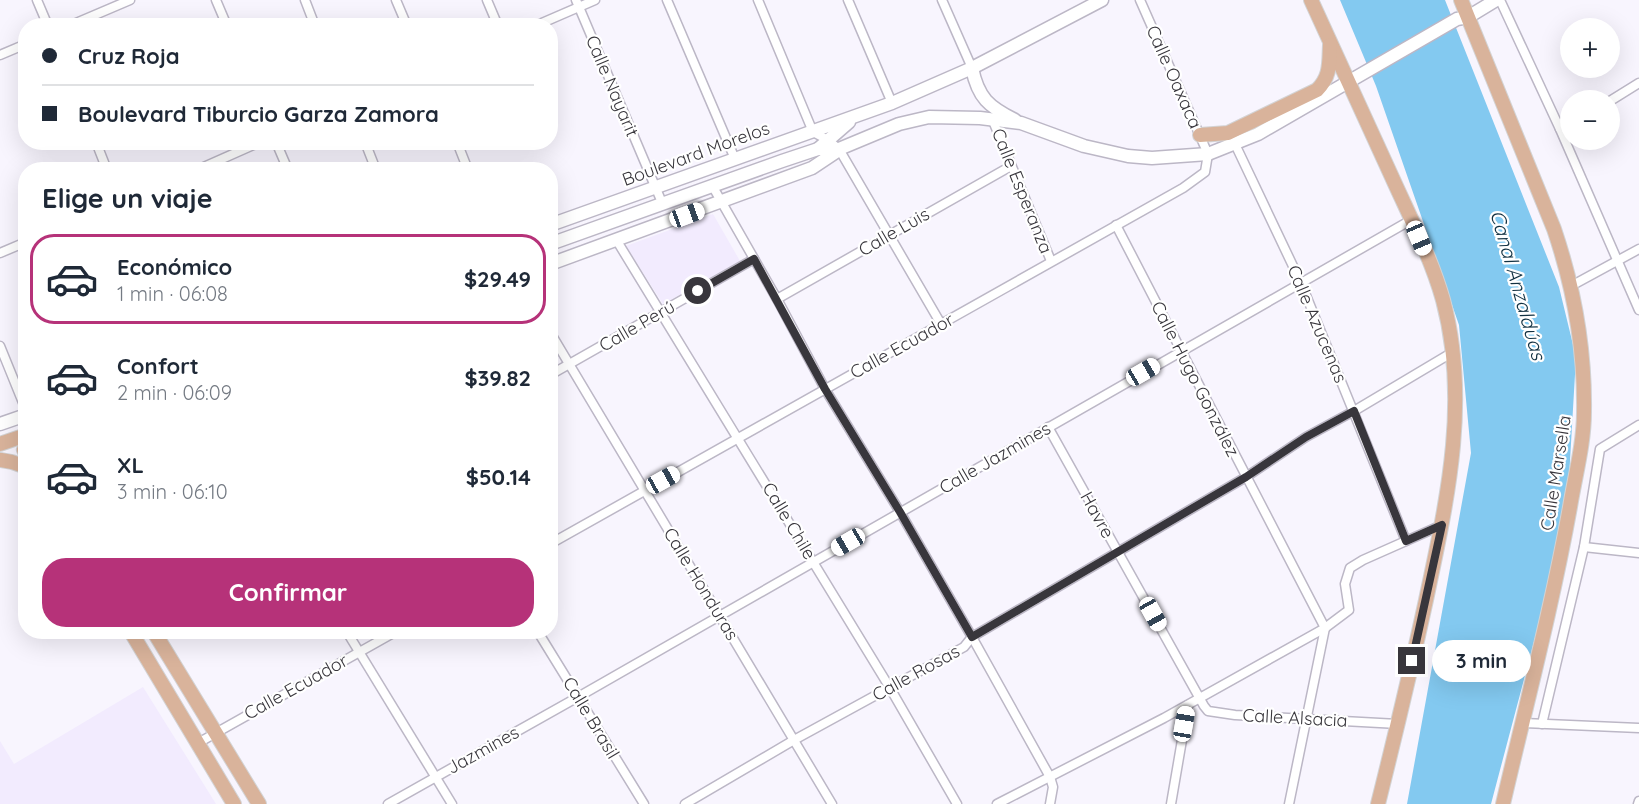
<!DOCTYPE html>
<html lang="es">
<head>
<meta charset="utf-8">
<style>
	:root { --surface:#fff; --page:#f2f2f3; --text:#1f2937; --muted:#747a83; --line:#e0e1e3; --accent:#b63279 }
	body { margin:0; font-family:Quicksand,sans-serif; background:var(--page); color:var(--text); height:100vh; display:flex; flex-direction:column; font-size:22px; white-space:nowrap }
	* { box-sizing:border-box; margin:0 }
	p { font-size:20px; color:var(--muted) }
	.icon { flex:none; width:33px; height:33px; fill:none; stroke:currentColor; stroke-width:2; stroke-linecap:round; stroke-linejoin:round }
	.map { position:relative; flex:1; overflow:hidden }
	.panel { position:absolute; left:18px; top:162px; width:540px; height:477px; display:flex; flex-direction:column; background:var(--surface); border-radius:24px; box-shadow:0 6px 24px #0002 }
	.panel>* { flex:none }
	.banner { position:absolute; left:18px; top:18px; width:540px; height:132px; border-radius:24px; box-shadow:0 6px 24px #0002; display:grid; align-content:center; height:132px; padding:0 24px; background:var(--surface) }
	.buttons { position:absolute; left:1560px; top:18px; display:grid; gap:12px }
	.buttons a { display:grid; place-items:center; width:60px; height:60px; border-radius:50%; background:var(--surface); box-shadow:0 6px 24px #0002; font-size:30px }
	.end { position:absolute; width:27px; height:27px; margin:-14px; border:8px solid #38363c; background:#fff; box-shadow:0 0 0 3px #fff }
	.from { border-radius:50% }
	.bubble { position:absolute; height:42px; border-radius:21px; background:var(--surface); box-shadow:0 6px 24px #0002; font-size:20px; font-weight:800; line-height:42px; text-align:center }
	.car { position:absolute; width:18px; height:36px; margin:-18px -9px; border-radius:8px; box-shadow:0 0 4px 2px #0007; background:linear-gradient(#fff 24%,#345 0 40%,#fff 0 76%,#345 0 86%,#fff 0) }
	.banner b { display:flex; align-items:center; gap:21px; height:57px; font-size:22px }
	.banner b+b { border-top:2px solid var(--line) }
	.banner i { width:15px; height:15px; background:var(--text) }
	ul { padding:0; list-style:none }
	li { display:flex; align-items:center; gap:18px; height:90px; margin:0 12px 9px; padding:0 12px; border:3px solid transparent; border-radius:24px }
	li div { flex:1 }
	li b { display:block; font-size:22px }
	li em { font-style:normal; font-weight:800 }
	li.selected { border-color:var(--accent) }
	li>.icon { width:54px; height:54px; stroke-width:1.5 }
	h2 { padding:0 24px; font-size:27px; line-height:72px }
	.primary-button { display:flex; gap:12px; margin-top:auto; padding:12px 24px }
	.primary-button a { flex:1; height:69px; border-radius:24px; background:var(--accent); color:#fff; font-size:24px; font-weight:800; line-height:69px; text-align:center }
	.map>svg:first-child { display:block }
	.built { fill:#f2ebfe }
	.water { fill:#83c9f0 }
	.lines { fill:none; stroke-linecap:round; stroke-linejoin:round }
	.street-casing { stroke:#bcb7c6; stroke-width:11 }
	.secondary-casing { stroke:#bcb7c6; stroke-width:15 }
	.primary-casing { stroke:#d3d3d4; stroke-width:16 }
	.street { stroke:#fff; stroke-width:8 }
	.secondary { stroke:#fff; stroke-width:12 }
	.primary { stroke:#d9b39b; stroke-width:14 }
	.route { stroke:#38363c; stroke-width:8 }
	.labels { text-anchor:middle; stroke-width:4.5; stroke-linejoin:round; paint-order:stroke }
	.street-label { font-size:18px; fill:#38363c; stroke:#fff }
	.water-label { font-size:20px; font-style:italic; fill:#113142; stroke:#fff }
</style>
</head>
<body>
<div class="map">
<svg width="1639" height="804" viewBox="0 0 1639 804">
	<rect width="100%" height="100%" fill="#f8f5fe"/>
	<g class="built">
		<path d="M713 214 740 261 663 304 626 246Z"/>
		<path d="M143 687 216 804H0V741L14 764Z"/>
	</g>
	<path class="water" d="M1340 0H1445L1559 287 1576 357 1569 478 1555 562 1491 804H1407L1471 453 1459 325 1376 86Z"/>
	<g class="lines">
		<g class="street-casing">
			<g id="street">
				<path d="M37 0 48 26"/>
				<path d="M216 0 227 26"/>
				<path d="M305 0 315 26"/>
				<path d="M396 0 407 26"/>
				<path d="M487 0 498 26"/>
				<path d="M576 0 663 205"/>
				<path d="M667 0 735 159"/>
				<path d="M758 0 813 132 828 140 839 149 941 324"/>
				<path d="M848 0 892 103"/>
				<path d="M942 0 972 68"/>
				<path d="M1500 0 1560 129 1639 310"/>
				<path d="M69 26 130 0"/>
				<path d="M535 26 595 0"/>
				<path d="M0 55 26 44"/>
				<path d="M1610 101 1639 83"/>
				<path d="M993 121 1051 261"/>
				<path d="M1560 129 1570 123"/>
				<path d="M96 142 107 170"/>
				<path d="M276 142 288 170"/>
				<path d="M365 142 376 170"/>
				<path d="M457 142 468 170"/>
				<path d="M1235 144 1301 283 1406 541"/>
				<path d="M197 170 260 142"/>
				<path d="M713 187 777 299 825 389 900 512 972 637 1050 777 1053 787 1050 804"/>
				<path d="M1116 225 1325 628"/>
				<path d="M617 241 890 688 957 804"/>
				<path d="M0 253 26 242"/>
				<path d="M1571 286 1639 249"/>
				<path d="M777 299 1011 166"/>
				<path d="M550 332 832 804"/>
				<path d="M0 346 26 410"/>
				<path d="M550 375 754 259"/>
				<path d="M1048 427 1204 706 1208 711 1235 715 1398 724"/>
				<path d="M550 544 1183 188 1205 172 1208 154 1140 0"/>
				<path d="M1584 547 1639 553"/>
				<path d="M347 632 452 804"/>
				<path d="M538 632 644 804"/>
				<path d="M1522 723 1639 728"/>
				<path d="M1542 724 1584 547 1600 449 1639 425"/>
				<path d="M198 743 395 632"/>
				<path d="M388 804 578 697 1411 220"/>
				<path d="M685 804 794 740 964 647 972 637 1246 477 1306 437 1354 411 1453 352"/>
				<path d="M997 804 1164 718 1325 628 1349 610 1345 584 1350 568 1363 560 1442 525"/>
				<path d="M1171 804 1188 705"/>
				<path d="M1289 804 1325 628"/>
				<path d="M1638 804 1639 801"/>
			</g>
		</g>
		<g class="secondary-casing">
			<g id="secondary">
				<path d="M972 68C978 98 989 107 1015 120"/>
				<path d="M818 149 849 122"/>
				<path d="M550 225 892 103 972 68 1102 0"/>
				<path d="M550 244 782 161 818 149H839L899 124 929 117 980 118 1021 123 1084 146 1128 156 1152 158 1208 154 1258 134 1457 19 1468 17 1496 0"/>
				<path d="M550 264 812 168 839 150"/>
				<path d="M0 424 26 415"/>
			</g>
		</g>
		<g class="primary-casing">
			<g id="primary">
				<path d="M1311 0C1339 62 1368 124 1396 186 1413 223 1432 261 1443 300 1470 401 1447 501 1426 600 1411 669 1395 736 1378 804"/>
				<path d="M1461 0 1554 229C1574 288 1585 350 1584 412 1584 444 1575 476 1570 507 1552 607 1526 705 1503 804"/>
				<path d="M1200 135 1228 133 1317 90C1331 76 1329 63 1330 45"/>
				<path d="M0 444 26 435"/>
				<path d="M26 448 24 450 26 454"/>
				<path d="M1 460 12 462 26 467"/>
				<path d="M131 632 234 804"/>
				<path d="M154 632 259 804"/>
			</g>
		</g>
		<use href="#street" class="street"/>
		<use href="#secondary" class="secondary"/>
		<use href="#primary" class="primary"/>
	</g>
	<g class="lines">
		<path class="route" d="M698 291 754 259 825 389 900 512 972 637 1246 477 1306 437 1354 411 1406 541 1442 525 1412 661"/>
	</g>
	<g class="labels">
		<g class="street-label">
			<text transform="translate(1174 77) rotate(66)" y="6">Calle Oaxaca</text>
			<text transform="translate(612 86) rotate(67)" y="6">Calle Nayarit</text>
			<text transform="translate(696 154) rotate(-20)" y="6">Boulevard Morelos</text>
			<text transform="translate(1022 191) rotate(68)" y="6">Calle Esperanza</text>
			<text transform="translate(894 232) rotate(-30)" y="6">Calle Luis</text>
			<text transform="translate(1317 324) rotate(67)" y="6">Calle Azucenas</text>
			<text transform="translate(637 326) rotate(-30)" y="6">Calle Perú</text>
			<text transform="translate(902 346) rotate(-29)" y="6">Calle Ecuador</text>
			<text transform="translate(1195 379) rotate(63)" y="6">Calle Hugo González</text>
			<text transform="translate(995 458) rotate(-30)" y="6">Calle Jazmines</text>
			<text transform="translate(1556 473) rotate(-81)" y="6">Calle Marsella</text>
			<text transform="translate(1097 515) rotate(61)" y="6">Havre</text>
			<text transform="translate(789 521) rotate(59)" y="6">Calle Chile</text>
			<text transform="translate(701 584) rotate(59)" y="6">Calle Honduras</text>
			<text transform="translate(916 673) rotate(-29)" y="6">Calle Rosas</text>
			<text transform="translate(296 687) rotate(-29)" y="6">Calle Ecuador</text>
			<text transform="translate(591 718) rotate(59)" y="6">Calle Brasil</text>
			<text transform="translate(1295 718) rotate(3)" y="6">Calle Alsacia</text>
			<text transform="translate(483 750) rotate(-29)" y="6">Jazmines</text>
		</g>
		<g class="water-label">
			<text transform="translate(1518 285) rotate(74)" y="7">Canal Anzaldúas</text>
		</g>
	</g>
</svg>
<div class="buttons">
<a>+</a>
<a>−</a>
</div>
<i class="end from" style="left:698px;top:291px"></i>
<i class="end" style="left:1412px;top:661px"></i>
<div class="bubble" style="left:1432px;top:640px;width:99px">3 min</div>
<i class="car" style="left:687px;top:215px;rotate:70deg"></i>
<i class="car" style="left:1419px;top:238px;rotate:157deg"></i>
<i class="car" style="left:1143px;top:372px;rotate:60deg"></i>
<i class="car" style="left:663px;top:480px;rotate:61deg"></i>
<i class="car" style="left:848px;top:542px;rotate:240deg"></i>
<i class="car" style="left:1153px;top:614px;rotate:151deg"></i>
<i class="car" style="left:1184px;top:724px;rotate:10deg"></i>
<div class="banner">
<b><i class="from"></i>Cruz Roja</b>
<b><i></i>Boulevard Tiburcio Garza Zamora</b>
</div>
<section class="panel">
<h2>Elige un viaje</h2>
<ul>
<li class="selected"><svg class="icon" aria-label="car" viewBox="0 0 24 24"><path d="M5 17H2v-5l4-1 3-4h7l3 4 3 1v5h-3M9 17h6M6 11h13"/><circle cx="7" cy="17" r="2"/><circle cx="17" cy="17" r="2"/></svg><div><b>Económico</b><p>1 min · 06:08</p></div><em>$29.49</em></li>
<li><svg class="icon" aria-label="car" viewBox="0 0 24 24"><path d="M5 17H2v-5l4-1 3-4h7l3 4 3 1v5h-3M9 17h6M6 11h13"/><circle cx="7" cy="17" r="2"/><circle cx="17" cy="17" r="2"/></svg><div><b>Confort</b><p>2 min · 06:09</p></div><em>$39.82</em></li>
<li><svg class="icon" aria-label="car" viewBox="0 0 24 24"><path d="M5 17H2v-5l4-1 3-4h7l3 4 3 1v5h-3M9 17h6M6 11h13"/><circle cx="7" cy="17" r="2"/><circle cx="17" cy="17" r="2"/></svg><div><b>XL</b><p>3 min · 06:10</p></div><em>$50.14</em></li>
</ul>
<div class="primary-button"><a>Confirmar</a></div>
</section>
</div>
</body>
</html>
